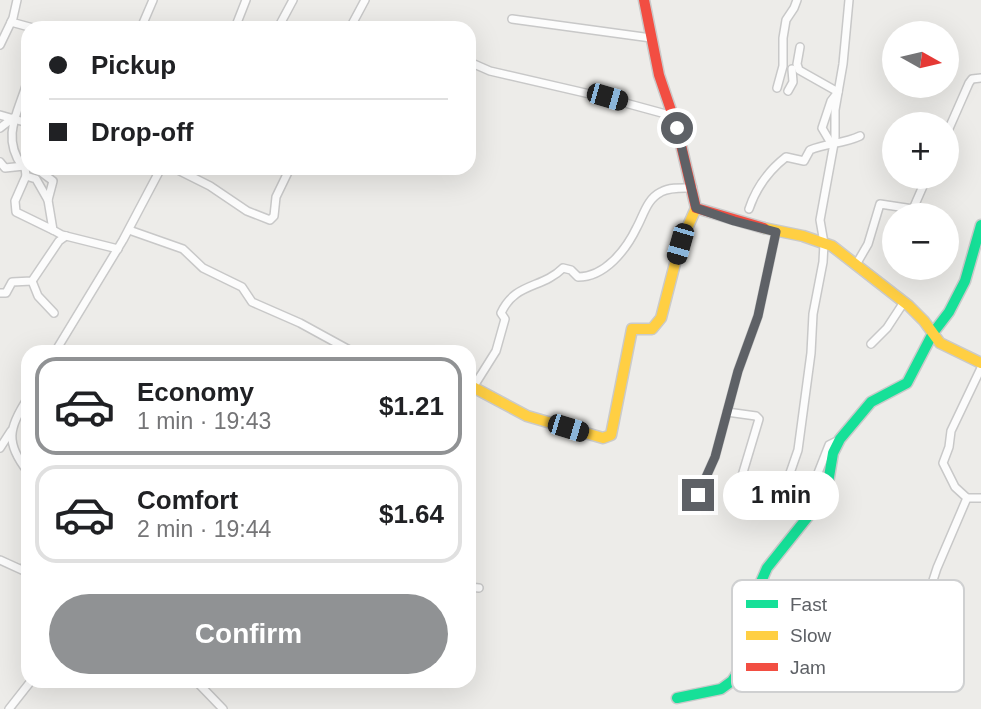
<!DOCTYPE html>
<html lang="en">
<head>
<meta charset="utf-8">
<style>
	:root { --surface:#fff; --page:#f6f6f6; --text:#202124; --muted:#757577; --line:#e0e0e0; --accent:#909294 }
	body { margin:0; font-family:Arial,sans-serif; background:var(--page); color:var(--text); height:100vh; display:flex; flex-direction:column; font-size:26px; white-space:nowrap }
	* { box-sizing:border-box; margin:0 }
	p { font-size:23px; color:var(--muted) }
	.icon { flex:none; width:38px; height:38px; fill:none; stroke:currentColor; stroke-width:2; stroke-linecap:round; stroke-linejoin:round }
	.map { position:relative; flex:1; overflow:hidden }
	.panel { position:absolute; left:21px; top:345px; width:455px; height:343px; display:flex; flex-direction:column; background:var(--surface); border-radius:21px; box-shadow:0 7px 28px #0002 }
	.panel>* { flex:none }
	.banner { position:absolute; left:21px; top:21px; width:455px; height:154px; border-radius:21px; box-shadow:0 7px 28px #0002; display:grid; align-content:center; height:154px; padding:0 28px; background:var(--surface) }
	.needle { width:46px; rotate:98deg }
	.controls { position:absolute; left:882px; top:21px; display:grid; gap:14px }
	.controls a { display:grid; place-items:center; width:77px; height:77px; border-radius:50%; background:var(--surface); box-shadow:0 7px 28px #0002; font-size:35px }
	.end { position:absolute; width:32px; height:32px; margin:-16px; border:9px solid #5e6166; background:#fff; box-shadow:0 0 0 4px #fff }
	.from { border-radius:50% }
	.bubble { position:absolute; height:49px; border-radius:24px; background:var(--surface); box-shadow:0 7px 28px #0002; font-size:23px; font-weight:800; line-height:49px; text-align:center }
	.car { position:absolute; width:21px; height:42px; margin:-21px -10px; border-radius:9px; box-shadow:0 0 5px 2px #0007; background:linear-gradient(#222 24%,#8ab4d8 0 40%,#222 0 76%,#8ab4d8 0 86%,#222 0) }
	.banner b { display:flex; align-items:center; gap:24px; height:66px; font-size:26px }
	.banner b+b { border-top:2px solid var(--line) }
	.banner i { width:18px; height:18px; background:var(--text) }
	ul { padding:12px 0 0; list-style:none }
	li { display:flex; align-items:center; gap:21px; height:98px; margin:0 14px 10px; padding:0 14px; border:4px solid var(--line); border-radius:21px }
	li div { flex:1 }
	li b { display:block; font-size:26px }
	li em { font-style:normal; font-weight:800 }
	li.current { border-color:var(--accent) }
	li>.icon { width:63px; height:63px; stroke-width:1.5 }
	.cta { display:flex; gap:14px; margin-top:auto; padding:14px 28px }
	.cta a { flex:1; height:80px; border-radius:42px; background:var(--accent); color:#fff; font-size:28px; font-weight:800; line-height:80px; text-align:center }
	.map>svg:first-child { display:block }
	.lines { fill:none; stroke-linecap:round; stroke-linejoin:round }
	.street-casing { stroke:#c8c8c8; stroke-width:10 }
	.fast-casing { stroke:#cacaca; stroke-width:13 }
	.slow-casing { stroke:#cacaca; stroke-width:13 }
	.jam-casing { stroke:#cacaca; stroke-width:13 }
	.street { stroke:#fcfcfc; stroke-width:7 }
	.fast { stroke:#16e098; stroke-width:10 }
	.slow { stroke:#ffcf43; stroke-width:10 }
	.jam { stroke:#f24e42; stroke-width:10 }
	.route { stroke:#5e6166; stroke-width:9 }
	.key { fill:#fff; stroke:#cfd0d1; stroke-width:2 }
	.key-label { font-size:19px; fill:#5e6166 }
</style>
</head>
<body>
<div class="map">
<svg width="981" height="709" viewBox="0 0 981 709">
	<rect width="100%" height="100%" fill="#edece9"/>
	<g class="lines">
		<g class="street-casing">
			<g id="street">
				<path d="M512 19 651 38"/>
				<path d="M11 22 33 28"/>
				<path d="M141 28 153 0"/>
				<path d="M235 28 246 0"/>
				<path d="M278 28 293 0"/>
				<path d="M350 28 365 0"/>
				<path d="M0 45 13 18 17 0"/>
				<path d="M800 47 797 64 799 70 838 92 831 101 822 128 832 145"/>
				<path d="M474 64 490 71 607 98 673 116"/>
				<path d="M777 88 783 66V38L786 20 794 8 797 0"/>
				<path d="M788 91 793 82 792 69"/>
				<path d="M0 115 28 123"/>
				<path d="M0 128 13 118"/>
				<path d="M947 133 969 83 972 79 981 78"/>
				<path d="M24 158 26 176 36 179 48 200 53 230 62 235 118 249"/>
				<path d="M0 162 5 168 24 166"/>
				<path d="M22 166C0 135 20 110 28 79"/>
				<path d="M174 168 210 186 247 211 270 220 274 216 276 197 290 168"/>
				<path d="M37 169 53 181 48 200"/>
				<path d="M26 176 15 201 16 212 53 230"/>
				<path d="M749 209C756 188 768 171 786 157L804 161 810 150C827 143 843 144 860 136"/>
				<path d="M129 230 183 249 203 268 242 287 252 302 300 323 353 352"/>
				<path d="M857 263 868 244 880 204 913 209 927 177"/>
				<path d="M32 281 38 296 54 313"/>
				<path d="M0 293H6L12 282 32 281 59 241 66 236"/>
				<path d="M871 344 887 328 904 302"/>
				<path d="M55 352 123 240 161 168"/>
				<path d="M469 394 496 351 505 319 501 313C515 282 542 289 563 268L571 270 578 277C605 277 626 250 637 227 644 214 647 199 661 192 670 187 683 188 693 188"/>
				<path d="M28 398C8 428 5 443 28 472"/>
				<path d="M727 412 756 416 759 419 735 499"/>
				<path d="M0 448 11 431"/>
				<path d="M698 495 715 457 738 371 758 316 776 232"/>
				<path d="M967 498H981"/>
				<path d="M805 506 829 445 839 440"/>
				<path d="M784 508 789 476 798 450 811 353 813 314 823 262 824 243 820 220 835 138V110L843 64 849 0"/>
				<path d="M0 560 22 570 28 562"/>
				<path d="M469 587 479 588"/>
				<path d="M923 611 937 568 967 498 955 487 943 463 949 447 951 431 981 368"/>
				<path d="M196 681 223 709"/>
				<path d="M9 709 31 681"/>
			</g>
		</g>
		<g class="fast-casing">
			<path id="fast" d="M677 698 721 689 732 681 738 672 747 647 757 591 767 568 822 499 828 483 833 453 840 439 871 402 907 383 933 333 949 312 965 281 981 225"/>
		</g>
		<g class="slow-casing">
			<g id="slow">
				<path d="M764 228 803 236 832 246 909 306 924 321 940 343 981 363"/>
				<path d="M469 385 527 416 603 438 611 435 632 329H652L661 318 680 244 696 208"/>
			</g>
		</g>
		<g class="jam-casing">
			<path id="jam" d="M644 0 659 75 677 128 696 208 764 228"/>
		</g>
		<use href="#street" class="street"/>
		<use href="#fast" class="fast"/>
		<use href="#slow" class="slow"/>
		<use href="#jam" class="jam"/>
	</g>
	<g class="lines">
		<path class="route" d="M677 128 696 208 734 221 776 232 758 316 738 371 715 457 698 495"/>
	</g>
	<rect x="732" y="580" width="232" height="112" rx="10" class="key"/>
	<rect x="746" y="600" width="32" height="8" fill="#16e098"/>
	<rect x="746" y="631" width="32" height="9" fill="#ffcf43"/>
	<rect x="746" y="663" width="32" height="8" fill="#f24e42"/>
	<g class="key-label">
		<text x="790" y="611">Fast</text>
		<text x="790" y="642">Slow</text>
		<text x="790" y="674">Jam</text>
	</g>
</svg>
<div class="controls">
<a><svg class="needle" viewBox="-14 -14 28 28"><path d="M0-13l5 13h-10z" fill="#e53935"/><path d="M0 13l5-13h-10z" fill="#757577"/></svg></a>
<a>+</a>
<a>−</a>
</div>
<i class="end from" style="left:677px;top:128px"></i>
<i class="end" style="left:698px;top:495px"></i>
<div class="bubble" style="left:723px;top:471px;width:116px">1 min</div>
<i class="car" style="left:607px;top:97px;rotate:106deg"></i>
<i class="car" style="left:680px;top:244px;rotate:196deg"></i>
<i class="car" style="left:568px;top:428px;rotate:107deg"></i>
<div class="banner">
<b><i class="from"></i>Pickup</b>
<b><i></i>Drop-off</b>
</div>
<section class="panel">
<ul>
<li class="current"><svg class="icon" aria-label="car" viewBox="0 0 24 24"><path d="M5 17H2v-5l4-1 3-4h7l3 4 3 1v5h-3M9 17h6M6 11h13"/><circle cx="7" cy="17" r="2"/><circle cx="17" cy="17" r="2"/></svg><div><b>Economy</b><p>1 min · 19:43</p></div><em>$1.21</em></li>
<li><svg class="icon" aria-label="car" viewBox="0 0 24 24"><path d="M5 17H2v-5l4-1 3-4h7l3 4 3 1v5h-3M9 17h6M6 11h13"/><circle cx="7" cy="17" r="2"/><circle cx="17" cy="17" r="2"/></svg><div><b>Comfort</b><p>2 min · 19:44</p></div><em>$1.64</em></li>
</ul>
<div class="cta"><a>Confirm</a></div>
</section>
</div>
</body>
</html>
